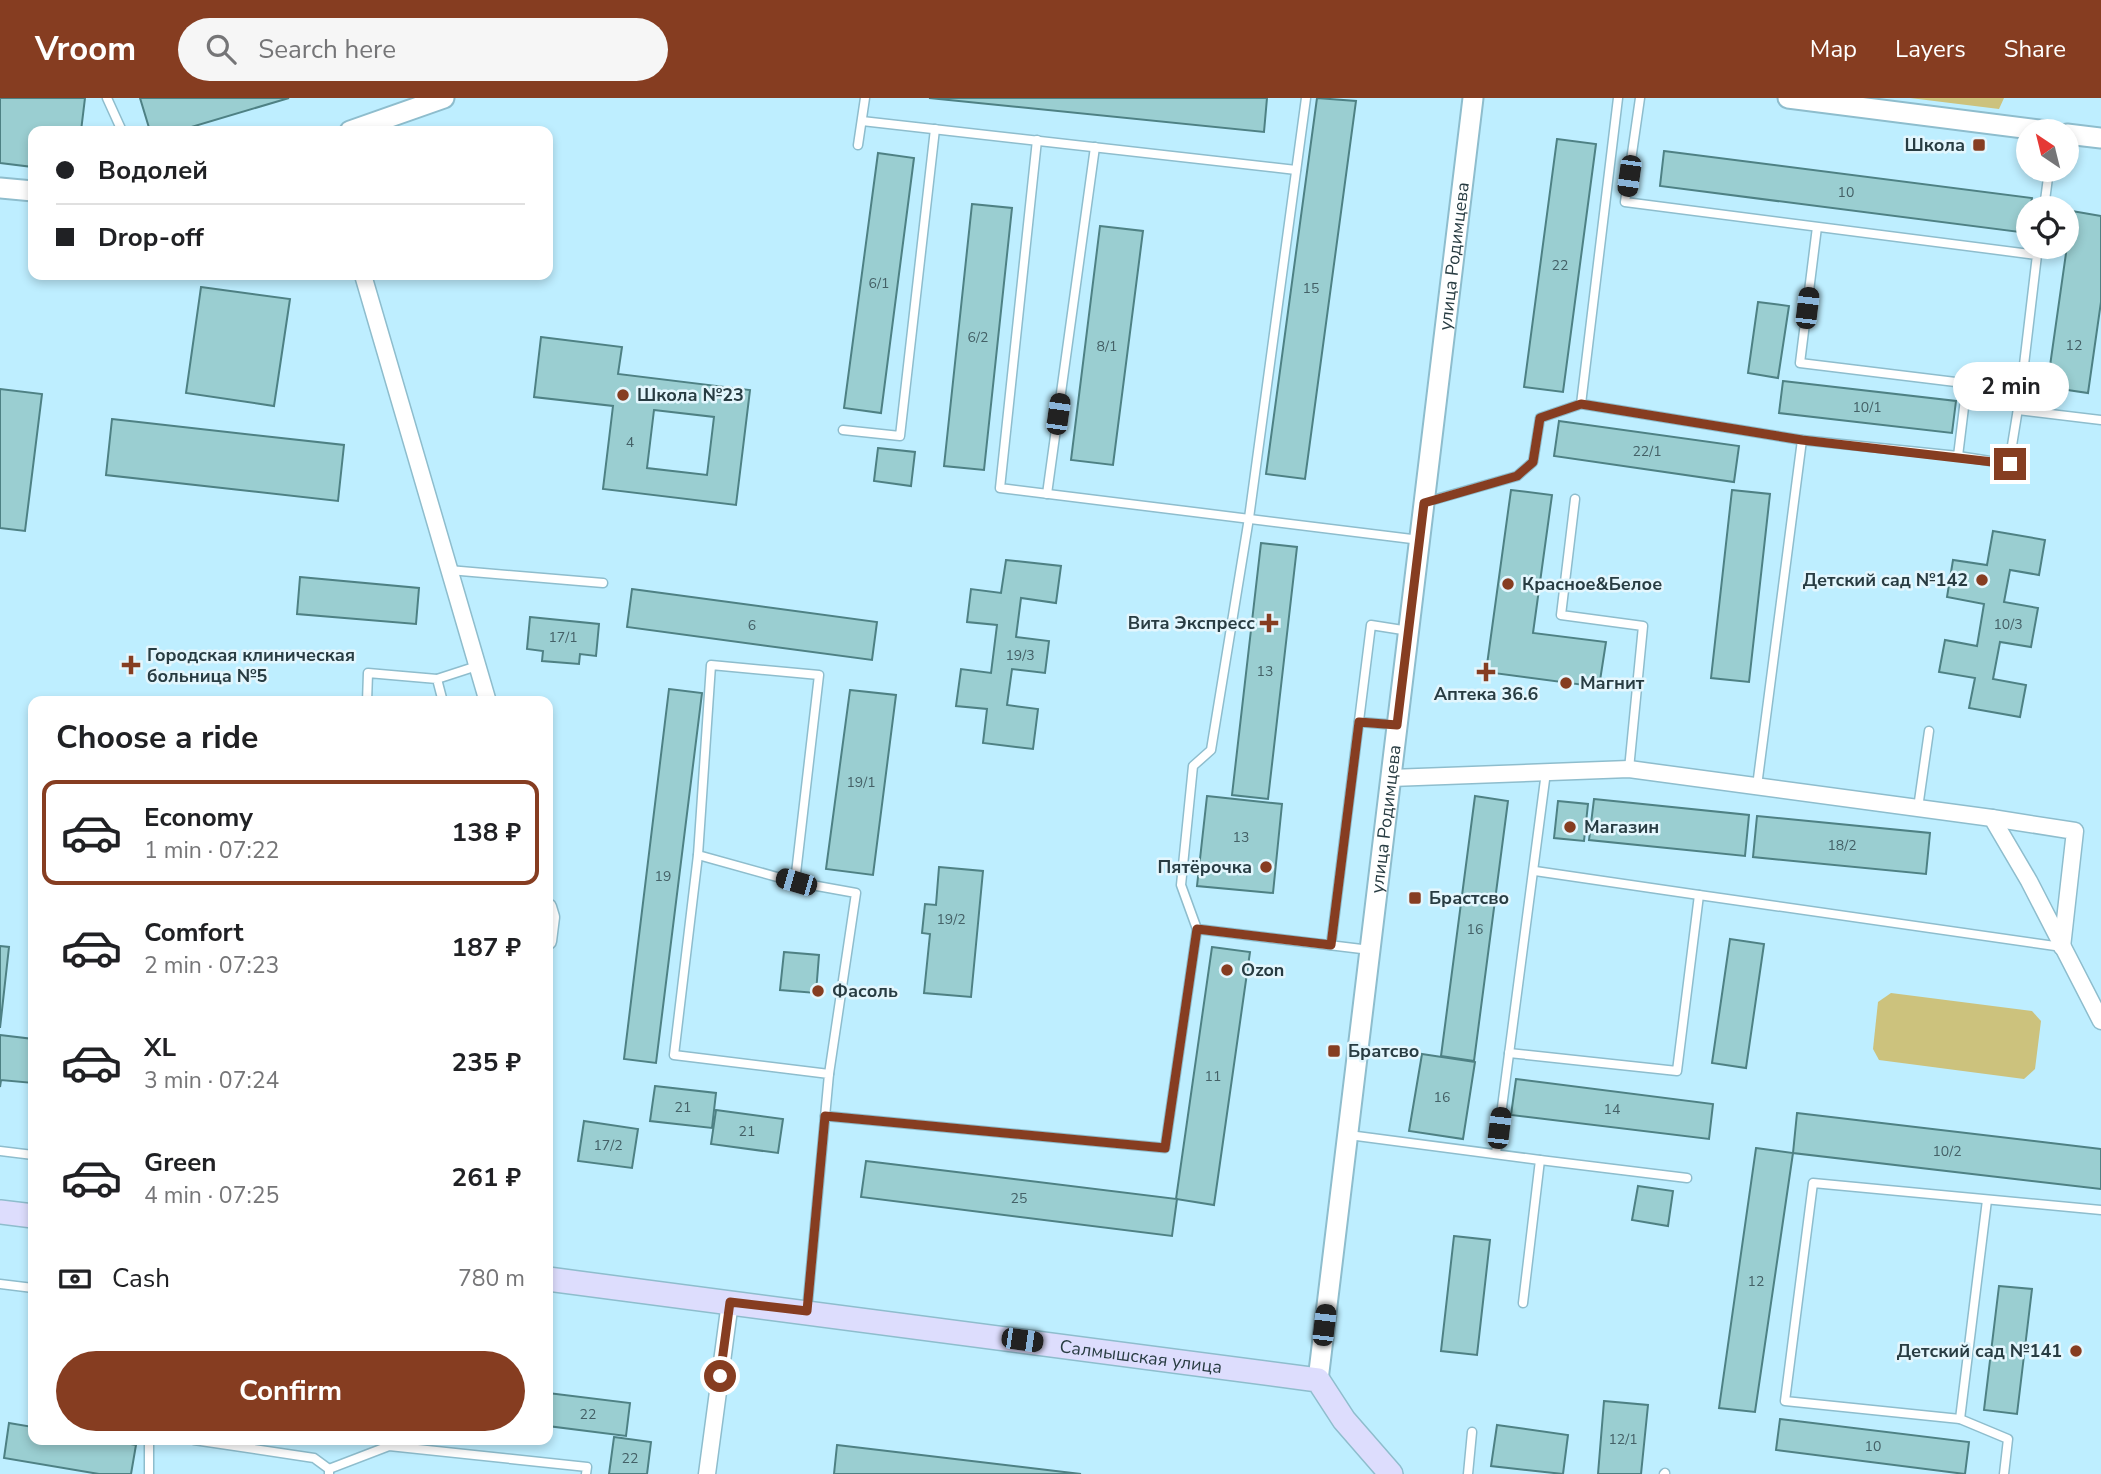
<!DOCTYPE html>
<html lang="en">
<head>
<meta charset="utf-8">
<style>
	:root { --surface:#fff; --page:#f6f6f6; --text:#202124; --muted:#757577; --line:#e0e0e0; --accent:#863d21 }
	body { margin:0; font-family:"Nunito Sans",sans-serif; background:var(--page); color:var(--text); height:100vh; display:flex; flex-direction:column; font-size:26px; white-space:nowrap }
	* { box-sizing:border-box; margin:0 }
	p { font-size:23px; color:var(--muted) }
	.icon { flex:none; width:38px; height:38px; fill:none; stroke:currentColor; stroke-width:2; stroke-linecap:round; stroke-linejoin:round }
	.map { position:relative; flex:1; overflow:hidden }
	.sheet { position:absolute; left:28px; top:598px; width:525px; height:749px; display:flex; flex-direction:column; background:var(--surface); border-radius:14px; box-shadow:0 4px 10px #0003 }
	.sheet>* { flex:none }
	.banner { position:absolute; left:28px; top:28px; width:525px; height:154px; border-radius:14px; box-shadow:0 4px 10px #0003; display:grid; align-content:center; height:154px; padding:0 28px; background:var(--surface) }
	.needle { width:46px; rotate:325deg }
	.fabs { position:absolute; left:2016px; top:21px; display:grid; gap:14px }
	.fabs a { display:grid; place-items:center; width:63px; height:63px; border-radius:50%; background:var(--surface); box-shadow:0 4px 10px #0003; font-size:35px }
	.end { position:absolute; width:32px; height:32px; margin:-16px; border:9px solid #863d21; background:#fff; box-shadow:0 0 0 4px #fff }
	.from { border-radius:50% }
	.bubble { position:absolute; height:49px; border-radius:24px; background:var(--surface); box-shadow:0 4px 10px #0003; font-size:23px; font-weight:700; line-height:49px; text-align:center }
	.car { position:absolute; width:21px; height:42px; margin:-21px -10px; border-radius:9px; box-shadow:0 0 5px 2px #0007; background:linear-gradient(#222 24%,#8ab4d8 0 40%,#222 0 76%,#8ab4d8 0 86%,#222 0) }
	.banner b { display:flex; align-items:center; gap:24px; height:66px; font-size:26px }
	.banner b+b { border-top:2px solid var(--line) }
	.banner i { width:18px; height:18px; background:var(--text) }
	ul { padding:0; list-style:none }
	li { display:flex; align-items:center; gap:21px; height:105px; margin:0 14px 10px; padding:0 14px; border:4px solid transparent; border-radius:14px }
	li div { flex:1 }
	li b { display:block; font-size:26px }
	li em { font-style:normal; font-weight:700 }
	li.selected { border-color:var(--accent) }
	li>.icon { width:63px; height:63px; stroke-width:1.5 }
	h2 { padding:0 28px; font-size:32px; line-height:84px }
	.pay { display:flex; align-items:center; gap:18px; height:77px; padding:0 28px; font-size:26px }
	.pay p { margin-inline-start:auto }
	.cta { display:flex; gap:14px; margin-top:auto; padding:14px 28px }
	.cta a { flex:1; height:80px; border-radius:42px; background:var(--accent); color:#fff; font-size:28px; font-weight:700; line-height:80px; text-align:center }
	header { display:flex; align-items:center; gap:42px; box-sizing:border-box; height:98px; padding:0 35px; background:var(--accent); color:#fff }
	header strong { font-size:33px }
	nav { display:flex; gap:38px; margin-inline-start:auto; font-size:24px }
	.search { width:490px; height:63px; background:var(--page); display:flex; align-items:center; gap:18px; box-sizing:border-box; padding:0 24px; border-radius:38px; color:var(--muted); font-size:26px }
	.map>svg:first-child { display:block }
	.green { fill:#ccc27d }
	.building { fill:#9aced1; stroke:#4e8184; stroke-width:2; fill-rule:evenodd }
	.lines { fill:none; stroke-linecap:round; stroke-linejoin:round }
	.service-casing { stroke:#8ebdcd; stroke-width:11 }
	.minor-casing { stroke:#8ebdcd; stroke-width:19 }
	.tertiary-casing { stroke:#8ebdcd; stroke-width:23 }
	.secondary-casing { stroke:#8ebdcd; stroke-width:26 }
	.service { stroke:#fff; stroke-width:8 }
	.minor { stroke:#fff; stroke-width:16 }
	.tertiary { stroke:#fff; stroke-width:19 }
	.secondary { stroke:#ddddfd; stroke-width:23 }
	.route { stroke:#863d21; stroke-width:9 }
	.poi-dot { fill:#863d21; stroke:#e3f6fd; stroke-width:2.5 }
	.labels { text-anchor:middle; stroke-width:5; stroke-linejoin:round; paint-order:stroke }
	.number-label { font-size:14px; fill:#446066 }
	.poi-label { font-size:18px; font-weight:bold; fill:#283c42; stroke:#e3f6fd; text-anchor:start }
	.street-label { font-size:18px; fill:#283c42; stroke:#e3f6fd }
</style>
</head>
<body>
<header>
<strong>Vroom</strong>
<div class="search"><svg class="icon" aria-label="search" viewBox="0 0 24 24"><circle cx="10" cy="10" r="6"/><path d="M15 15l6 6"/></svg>Search here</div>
<nav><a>Map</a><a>Layers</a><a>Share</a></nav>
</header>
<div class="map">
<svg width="2101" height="1376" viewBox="0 0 2101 1376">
	<rect width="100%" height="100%" fill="#beeeff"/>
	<g class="green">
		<path d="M1910 0H2004L1999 11Z"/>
		<path d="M1891 895 2032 913 2041 923 2035 971 2024 981 1879 962 1873 951 1878 904Z"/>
	</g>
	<g class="building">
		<path d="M0 0H85L81 33H33V69L0 65Z"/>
		<path d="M140 0H289L178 33H150Z"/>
		<path d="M929 0H1267L1264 34Z"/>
		<path d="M1317 0 1356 3 1305 381 1266 376Z"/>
		<path d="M1557 41 1596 46 1563 294 1524 289Z"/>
		<path d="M1664 53 2032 100 2027 135 1660 88Z"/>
		<path d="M878 55 914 60 881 315 844 310Z"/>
		<path d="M972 106 1012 110 984 372 944 368Z"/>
		<path d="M2072 113 2101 118V204L2088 295 2047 289Z"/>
		<path d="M1100 128 1143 133 1113 367 1071 362Z"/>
		<path d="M201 189 290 201 274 308 186 295Z"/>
		<path d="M1758 204 1789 208 1778 280 1748 275Z"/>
		<path d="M541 239 622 249 618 276 750 292 736 407 603 391 613 308 534 299ZM654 312 714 319 707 377 647 370Z"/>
		<path d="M1783 283 1956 303 1952 335 1779 315Z"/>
		<path d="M0 291 42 296 25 433 0 430Z"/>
		<path d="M112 321 344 347 338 403 106 377Z"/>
		<path d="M1559 323 1739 348 1734 384 1554 358Z"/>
		<path d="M878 350 915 354 911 388 874 383Z"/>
		<path d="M1511 392 1552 397 1533 535 1606 544 1599 589 1486 574Z"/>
		<path d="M1732 392 1770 396 1749 584 1711 580Z"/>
		<path d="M1993 433 2045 442 2039 477 2010 472 2004 504 2038 510 2031 549 2000 544 1993 581 2026 587 2020 619 1969 610 1975 580 1939 574 1945 542 1977 548 1984 506 1947 499 1953 462 1987 467Z"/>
		<path d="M1261 445 1297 449 1268 701 1232 697Z"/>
		<path d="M1006 462 1061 468 1056 505 1021 500 1016 539 1049 543 1045 575 1012 571 1007 607 1038 611 1033 651 983 645 987 611 956 608 961 571 991 575 997 527 967 524 971 491 1001 495Z"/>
		<path d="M300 479 419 490 416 526 297 516Z"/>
		<path d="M632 491 877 524 872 562 627 529Z"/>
		<path d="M530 519 599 526 596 558 580 556 579 566 542 563 543 553 527 551Z"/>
		<path d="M669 591 702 595 656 965 624 961Z"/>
		<path d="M850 592 896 597 873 777 826 771Z"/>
		<path d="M1207 698 1282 706 1273 795 1197 788Z"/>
		<path d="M1475 698 1508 703 1474 963 1441 958Z"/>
		<path d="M1594 701 1749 717 1745 758 1589 742Z"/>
		<path d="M1558 703 1588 706 1584 743 1554 740Z"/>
		<path d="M1757 718 1930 735 1926 776 1753 759Z"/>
		<path d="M939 769 983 773 971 899 924 895 930 836 922 835 925 806 936 807Z"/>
		<path d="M1730 841 1764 846 1746 970 1712 965Z"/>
		<path d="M0 848 9 849 0 930Z"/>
		<path d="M1212 849 1250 854 1214 1107 1176 1101Z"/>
		<path d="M784 854 819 857 816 895 780 892Z"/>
		<path d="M0 937 33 941V985L1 982 0 989Z"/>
		<path d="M1422 956 1475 964 1463 1041 1409 1033Z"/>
		<path d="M1516 981 1713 1006 1709 1041 1511 1017Z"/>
		<path d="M655 988 716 995 712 1030 650 1023Z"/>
		<path d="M716 1012 783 1021 778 1055 711 1046Z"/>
		<path d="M1797 1015 2101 1051V1091L1793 1055Z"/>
		<path d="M584 1023 638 1031 632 1070 578 1063Z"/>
		<path d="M1756 1050 1793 1055 1755 1314 1719 1310Z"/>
		<path d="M866 1063 1177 1101 1172 1138 861 1099Z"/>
		<path d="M1638 1088 1673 1093 1668 1128 1632 1122Z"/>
		<path d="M1454 1138 1490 1142 1477 1257 1441 1253Z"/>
		<path d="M1999 1188 2032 1191 2017 1316 1984 1312Z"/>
		<path d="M548 1295 630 1305 626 1338 548 1328Z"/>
		<path d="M1604 1303 1648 1307 1641 1376H1598Z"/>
		<path d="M1780 1321 1969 1344 1965 1376 1776 1352Z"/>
		<path d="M9 1325 33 1329V1342H110L136 1347 131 1376H99L4 1360Z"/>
		<path d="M1497 1327 1568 1337 1563 1376 1491 1368Z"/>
		<path d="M614 1339 651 1344 647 1376H609Z"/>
		<path d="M837 1347 1081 1376H834Z"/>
	</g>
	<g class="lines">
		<g class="service-casing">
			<g id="service">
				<path d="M107 0 122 33"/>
				<path d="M1618 0 1581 306 1802 342 1757 688"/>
				<path d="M1640 0 1625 104 2037 157 2021 292 1800 265 1817 129"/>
				<path d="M862 23 1296 72"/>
				<path d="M1037 42 1000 390 1420 442"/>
				<path d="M858 47 865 0"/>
				<path d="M2044 110 2049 72"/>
				<path d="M2018 312 2101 322"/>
				<path d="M843 332 900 338 935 31"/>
				<path d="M1802 342 1958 358 1967 285"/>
				<path d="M1958 358 2009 366 2021 292"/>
				<path d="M1047 396 1095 49"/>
				<path d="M1575 401 1561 517 1643 528 1629 671"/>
				<path d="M1426 404 1517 378 1533 364 1540 320 1581 306"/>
				<path d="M449 472 603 485"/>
				<path d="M437 581 477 568"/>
				<path d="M367 604 368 575 437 581 443 604"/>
				<path d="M1359 624 1397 627"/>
				<path d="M1918 710 1929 633"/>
				<path d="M698 757 795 784 856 795 829 976"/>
				<path d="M795 784 819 577 711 567 698 757 674 957 829 976 807 1213"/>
				<path d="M1699 797 2062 849"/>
				<path d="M1197 831 1370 852"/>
				<path d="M1331 847 1371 527 1409 533"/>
				<path d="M1509 955 1677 973 1699 797 1535 773"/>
				<path d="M825 1018 1165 1050 1197 831 1181 787 1193 668 1211 652 1249 420 1306 0"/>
				<path d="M1349 1037 1540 1062 1523 1205"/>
				<path d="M0 1053 33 1057"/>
				<path d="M1496 1055 1546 674"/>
				<path d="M1540 1062 1687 1080"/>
				<path d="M0 1186 33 1190"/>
				<path d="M1960 1321 1987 1102"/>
				<path d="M194 1342 314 1360 329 1371V1376"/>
				<path d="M329 1371 389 1348 587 1369 586 1376"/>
				<path d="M149 1376V1342"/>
				<path d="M1468 1376 1472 1334"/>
				<path d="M1664 1376 1665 1375"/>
				<path d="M2004 1376 2008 1341 1960 1321 1785 1303 1813 1085 2101 1112"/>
			</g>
		</g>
		<g class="minor-casing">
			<g id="minor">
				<path d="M363 177 488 604"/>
				<path d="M1391 680 1629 671 1992 720 2029 783 2101 923"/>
				<path d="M1992 720 2075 733 2062 849"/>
				<path d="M548 809 551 819 548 843"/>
				<path d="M707 1376 730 1204"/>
			</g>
		</g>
		<g class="tertiary-casing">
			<g id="tertiary">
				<path d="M1788 0 2047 33"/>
				<path d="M350 33 444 0"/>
				<path d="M2067 36 2101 40"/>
				<path d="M0 90 33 93"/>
				<path id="s1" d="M1318 1282 1473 0"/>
			</g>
		</g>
		<g class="secondary-casing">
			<g id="secondary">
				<path d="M0 1114 33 1118"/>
				<path id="s2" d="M548 1181 1318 1282 1344 1322 1391 1376"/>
			</g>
		</g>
		<use href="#service" class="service"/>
		<use href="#minor" class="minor"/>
		<use href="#tertiary" class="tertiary"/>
		<use href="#secondary" class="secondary"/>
	</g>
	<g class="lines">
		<path class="route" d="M720 1278 730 1204 807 1213 825 1018 1165 1050 1197 831 1331 847 1359 624 1397 627 1424 405 1517 378 1533 364 1540 320 1581 306 1802 342 2010 366"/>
	</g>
	<g class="poi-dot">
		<rect x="1972" y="40" width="14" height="14" rx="3.5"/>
		<circle cx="623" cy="297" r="7"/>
		<circle cx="1982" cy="482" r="7"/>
		<circle cx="1508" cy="486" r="7"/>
		<path d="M1265.5 514.5h7v7h7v7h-7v7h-7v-7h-7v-7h7z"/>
		<path d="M127.5 556.5h7v7h7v7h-7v7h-7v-7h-7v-7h7z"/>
		<path d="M1482.5 563.5h7v7h7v7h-7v7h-7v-7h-7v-7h7z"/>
		<circle cx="1566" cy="585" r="7"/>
		<circle cx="1570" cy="729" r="7"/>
		<circle cx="1266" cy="769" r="7"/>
		<rect x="1408" y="793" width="14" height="14" rx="3.5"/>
		<circle cx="1227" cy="872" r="7"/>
		<circle cx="818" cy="893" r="7"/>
		<rect x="1327" y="946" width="14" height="14" rx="3.5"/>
		<circle cx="2076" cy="1253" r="7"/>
	</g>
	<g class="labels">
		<g class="number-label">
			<text x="1846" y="99">10</text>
			<text x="1560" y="172">22</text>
			<text x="879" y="190">6/1</text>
			<text x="1311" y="195">15</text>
			<text x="978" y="244">6/2</text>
			<text x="2074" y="252">12</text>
			<text x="1107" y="253">8/1</text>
			<text x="1867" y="314">10/1</text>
			<text x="630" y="349">4</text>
			<text x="1647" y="358">22/1</text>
			<text x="2008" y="531">10/3</text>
			<text x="752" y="532">6</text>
			<text x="563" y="544">17/1</text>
			<text x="1020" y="562">19/3</text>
			<text x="1265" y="578">13</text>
			<text x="861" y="689">19/1</text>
			<text x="1241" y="744">13</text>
			<text x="1842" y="752">18/2</text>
			<text x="663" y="783">19</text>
			<text x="951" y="826">19/2</text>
			<text x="1475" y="836">16</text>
			<text x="1213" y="983">11</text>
			<text x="1442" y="1004">16</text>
			<text x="683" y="1014">21</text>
			<text x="1612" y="1016">14</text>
			<text x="747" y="1038">21</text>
			<text x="608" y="1052">17/2</text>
			<text x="1947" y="1058">10/2</text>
			<text x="1019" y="1105">25</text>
			<text x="1756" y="1188">12</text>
			<text x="588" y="1321">22</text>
			<text x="1623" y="1346">12/1</text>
			<text x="1873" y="1353">10</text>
			<text x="630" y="1365">22</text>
		</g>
		<g class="poi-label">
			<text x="1965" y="53" text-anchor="end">Школа</text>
			<text x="637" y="303">Школа №23</text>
			<text x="1968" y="488" text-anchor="end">Детский сад №142</text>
			<text x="1522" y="492">Красное&amp;Белое</text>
			<text x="1255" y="531" text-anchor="end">Вита Экспресс</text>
			<text x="147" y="563">Городская клиническая<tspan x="147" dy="21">больница №5</tspan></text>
			<text x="1580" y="591">Магнит</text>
			<text x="1486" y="602" text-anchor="middle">Аптека 36.6</text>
			<text x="1584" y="735">Магазин</text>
			<text x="1252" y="775" text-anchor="end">Пятёрочка</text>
			<text x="1429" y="806">Брастсво</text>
			<text x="1241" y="878">Ozon</text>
			<text x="832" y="899">Фасоль</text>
			<text x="1348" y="959">Братсво</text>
			<text x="2062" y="1259" text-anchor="end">Детский сад №141</text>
		</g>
		<g class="street-label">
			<text dy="6" stroke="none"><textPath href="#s1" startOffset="1132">улица Родимцева</textPath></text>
			<text dy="6" stroke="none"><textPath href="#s1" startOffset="565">улица Родимцева</textPath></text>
			<text dy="6" stroke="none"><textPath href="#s2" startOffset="598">Салмышская улица</textPath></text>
		</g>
	</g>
</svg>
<div class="fabs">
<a><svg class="needle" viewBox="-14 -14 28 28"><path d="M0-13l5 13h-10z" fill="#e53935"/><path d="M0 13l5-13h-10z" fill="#757577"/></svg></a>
<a><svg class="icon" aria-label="locate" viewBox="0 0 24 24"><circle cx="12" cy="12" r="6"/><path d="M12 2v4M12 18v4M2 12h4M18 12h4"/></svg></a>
</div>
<i class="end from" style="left:720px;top:1278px"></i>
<i class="end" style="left:2010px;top:366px"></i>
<div class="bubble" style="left:1953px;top:264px;width:116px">2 min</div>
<i class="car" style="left:1629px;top:78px;rotate:188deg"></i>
<i class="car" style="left:1807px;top:210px;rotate:7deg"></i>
<i class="car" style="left:1058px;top:316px;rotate:8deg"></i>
<i class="car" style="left:796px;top:784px;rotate:286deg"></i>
<i class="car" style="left:1499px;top:1030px;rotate:7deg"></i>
<i class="car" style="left:1324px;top:1227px;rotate:7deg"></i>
<i class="car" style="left:1022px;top:1242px;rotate:98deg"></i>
<div class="banner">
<b><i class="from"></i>Водолей</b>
<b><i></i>Drop-off</b>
</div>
<section class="sheet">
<h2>Choose a ride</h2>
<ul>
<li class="selected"><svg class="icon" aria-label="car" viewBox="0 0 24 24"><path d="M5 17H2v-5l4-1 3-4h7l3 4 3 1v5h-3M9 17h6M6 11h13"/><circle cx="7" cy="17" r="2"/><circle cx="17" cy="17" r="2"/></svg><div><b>Economy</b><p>1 min · 07:22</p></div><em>138 ₽</em></li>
<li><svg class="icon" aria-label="car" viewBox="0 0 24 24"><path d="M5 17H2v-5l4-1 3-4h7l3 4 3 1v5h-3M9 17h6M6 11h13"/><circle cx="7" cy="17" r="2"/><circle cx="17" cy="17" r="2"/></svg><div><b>Comfort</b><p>2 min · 07:23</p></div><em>187 ₽</em></li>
<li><svg class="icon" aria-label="car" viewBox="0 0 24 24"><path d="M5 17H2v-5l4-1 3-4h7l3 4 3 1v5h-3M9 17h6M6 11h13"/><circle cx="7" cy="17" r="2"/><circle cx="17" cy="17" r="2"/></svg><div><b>XL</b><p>3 min · 07:24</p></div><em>235 ₽</em></li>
<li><svg class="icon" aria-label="car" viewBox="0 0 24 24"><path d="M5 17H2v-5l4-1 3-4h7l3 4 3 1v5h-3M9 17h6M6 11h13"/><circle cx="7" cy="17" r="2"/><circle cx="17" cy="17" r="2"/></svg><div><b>Green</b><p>4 min · 07:25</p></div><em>261 ₽</em></li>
</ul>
<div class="pay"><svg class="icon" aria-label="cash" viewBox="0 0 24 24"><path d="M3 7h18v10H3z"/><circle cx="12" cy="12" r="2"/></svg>Cash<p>780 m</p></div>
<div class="cta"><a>Confirm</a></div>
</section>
</div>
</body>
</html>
